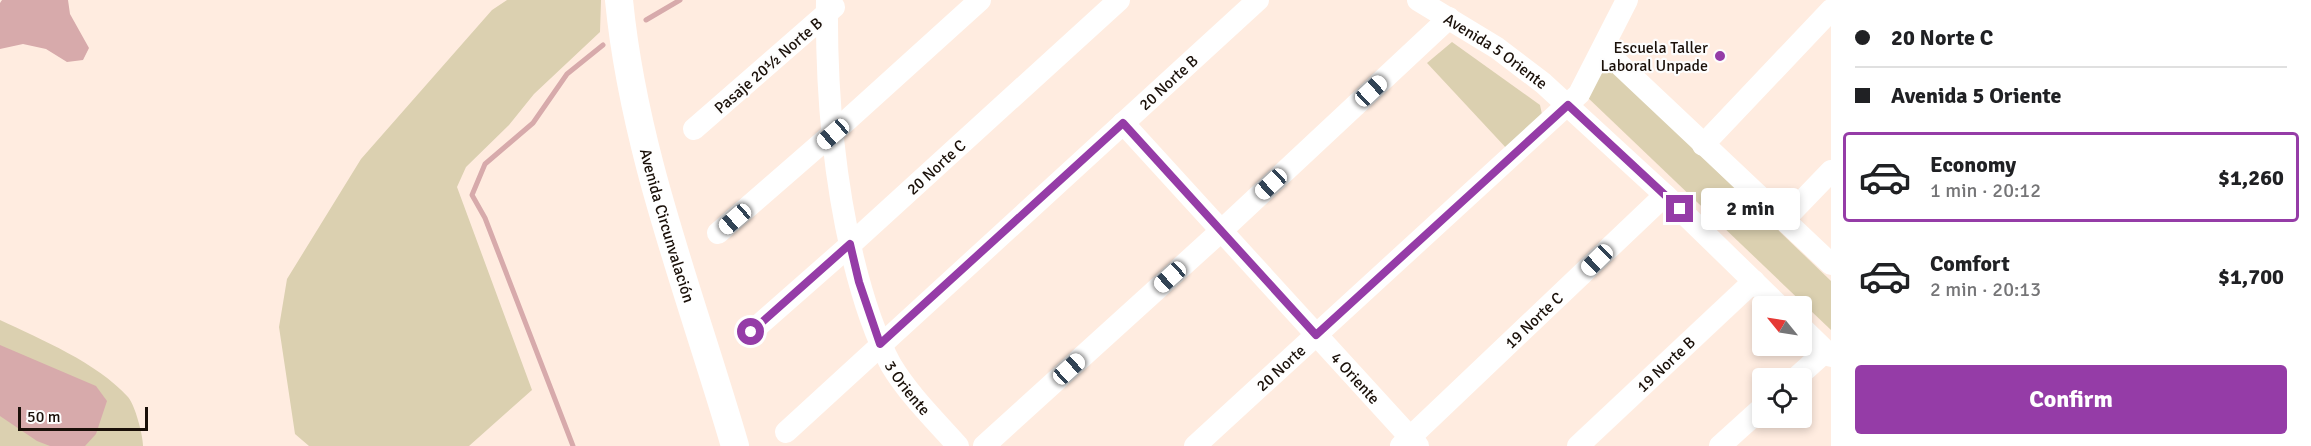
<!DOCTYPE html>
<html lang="en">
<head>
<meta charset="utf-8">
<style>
	:root { --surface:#fff; --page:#f2f2f2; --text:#202124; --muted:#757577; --line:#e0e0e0; --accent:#953ca7 }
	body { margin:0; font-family:Signika,sans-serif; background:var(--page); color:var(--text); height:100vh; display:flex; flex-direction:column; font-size:22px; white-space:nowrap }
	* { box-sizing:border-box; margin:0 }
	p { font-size:20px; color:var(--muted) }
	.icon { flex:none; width:33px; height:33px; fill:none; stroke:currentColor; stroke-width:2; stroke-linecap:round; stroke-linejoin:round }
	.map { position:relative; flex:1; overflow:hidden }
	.details { display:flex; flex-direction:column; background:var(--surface); width:480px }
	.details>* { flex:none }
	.guide { display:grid; align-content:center; height:132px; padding:0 24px; background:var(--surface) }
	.needle { width:39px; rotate:300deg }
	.buttons { position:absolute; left:1752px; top:296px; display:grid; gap:12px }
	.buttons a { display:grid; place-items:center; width:60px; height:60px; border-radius:6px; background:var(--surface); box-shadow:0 3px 9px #0003; font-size:30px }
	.scale { position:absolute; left:18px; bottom:15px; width:130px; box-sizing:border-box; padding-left:6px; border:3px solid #1a1009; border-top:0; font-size:16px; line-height:21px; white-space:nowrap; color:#1a1009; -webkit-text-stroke:4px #fdfdfd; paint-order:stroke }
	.end { position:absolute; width:27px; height:27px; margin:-14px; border:8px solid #953ca7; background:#fff; box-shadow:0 0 0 3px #fff }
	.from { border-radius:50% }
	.bubble { position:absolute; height:42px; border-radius:6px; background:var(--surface); box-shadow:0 3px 9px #0003; font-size:20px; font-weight:800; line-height:42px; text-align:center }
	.car { position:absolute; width:18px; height:36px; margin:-18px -9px; border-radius:8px; box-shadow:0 0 4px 2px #0007; background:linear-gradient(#fff 24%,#345 0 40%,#fff 0 76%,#345 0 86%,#fff 0) }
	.guide b { display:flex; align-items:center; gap:21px; height:57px; font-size:22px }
	.guide b+b { border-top:2px solid var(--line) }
	.guide i { width:15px; height:15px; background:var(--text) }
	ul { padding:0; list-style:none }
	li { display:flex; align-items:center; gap:18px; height:90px; margin:0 12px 9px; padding:0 12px; border:3px solid transparent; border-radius:6px }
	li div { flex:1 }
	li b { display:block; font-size:22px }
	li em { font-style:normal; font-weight:800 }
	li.active { border-color:var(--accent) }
	li>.icon { width:54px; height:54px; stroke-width:1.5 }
	.cta { display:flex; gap:12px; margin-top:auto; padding:12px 24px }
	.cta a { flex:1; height:69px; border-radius:6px; background:var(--accent); color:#fff; font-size:24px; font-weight:800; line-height:69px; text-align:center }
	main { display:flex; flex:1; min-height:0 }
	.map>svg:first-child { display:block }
	.green { fill:#dbd0b0 }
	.water { fill:#d7aaab }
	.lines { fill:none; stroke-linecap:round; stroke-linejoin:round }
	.stream { stroke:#d7aaab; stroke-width:5 }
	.minor { stroke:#fff; stroke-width:22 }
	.major { stroke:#fff; stroke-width:28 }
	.route { stroke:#953ca7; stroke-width:8 }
	.poi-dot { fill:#953ca7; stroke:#fdfdfd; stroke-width:2 }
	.labels { text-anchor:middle; stroke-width:4.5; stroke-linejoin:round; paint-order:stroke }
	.poi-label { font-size:16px; fill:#1a1009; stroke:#fdfdfd; text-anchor:end }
	.street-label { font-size:16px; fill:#1a1009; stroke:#fdfdfd }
</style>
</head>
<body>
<main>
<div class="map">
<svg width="1831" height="446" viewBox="0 0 1831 446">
	<rect width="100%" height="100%" fill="#ffece0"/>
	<g class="green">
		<path d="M507 0H601L600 32 534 94 509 125 466 167 457 187 532 390 469 446H309L295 434 279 327 287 279 361 159 492 10Z"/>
		<path d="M1452 42 1540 105 1543 119 1508 150 1427 63Z"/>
		<path d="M1607 65 1831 281V330L1586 96Z"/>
		<path d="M0 320C42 340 96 362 128 397 135 405 143 435 143 446H0Z"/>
	</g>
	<g class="water">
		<path d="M2 0H68L70 14 89 48 83 60 67 62 46 49 23 44 0 49V3Z"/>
		<path d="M0 345 96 386 107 401 96 434 85 446H50L37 441 0 416Z"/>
	</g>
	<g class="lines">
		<g class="stream">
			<path d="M646 20 680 0"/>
			<path d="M573 446 485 218 472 195 485 164 533 123 567 74 603 45"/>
		</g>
		<g class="minor">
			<path id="s1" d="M827 0C826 87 833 174 853 258 862 295 873 332 891 365 909 395 935 420 958 446"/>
			<path id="s2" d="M1418 0 1497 48 1543 83 1665 195 1779 306"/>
			<path d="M1603 49 1831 264"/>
			<path id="s3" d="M1123 123 1418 446"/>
			<path d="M694 129 834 7"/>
			<path d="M1703 145 1831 10"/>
			<path d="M1784 220 1831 171"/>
			<path d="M718 233 833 133 980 0"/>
			<path d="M1802 328 1831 356"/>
			<path id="s4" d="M751 332 850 245 1119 0"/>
			<path d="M1796 378 1826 351"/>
			<path id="s5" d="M786 432 1258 0"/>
			<path d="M984 446 1221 231 1449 18"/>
			<path id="s6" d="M1195 446 1579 94 1627 0"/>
			<path id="s7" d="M1401 446 1665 195"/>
			<path id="s8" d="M1578 446 1754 281"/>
			<path d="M1720 446 1762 408"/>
		</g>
		<path class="major" id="s9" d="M619 0C634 154 692 298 735 446"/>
	</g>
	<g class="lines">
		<path class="route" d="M751 332 850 244 859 282 880 344 1123 123 1316 335 1568 105 1680 209"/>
	</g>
	<circle class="poi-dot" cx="1720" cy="56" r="6"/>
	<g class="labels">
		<g class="poi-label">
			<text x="1708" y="53">Escuela Taller<tspan x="1708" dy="18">Laboral Unpade</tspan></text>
		</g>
		<g class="street-label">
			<text dy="6" stroke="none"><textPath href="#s2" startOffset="93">Avenida 5 Oriente</textPath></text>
			<text transform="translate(768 65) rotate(-41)" y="6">Pasaje 20½ Norte B</text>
			<text dy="6" stroke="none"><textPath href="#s5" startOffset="518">20 Norte B</textPath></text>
			<text dy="6" stroke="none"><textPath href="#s4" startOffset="248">20 Norte C</textPath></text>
			<text dy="6" stroke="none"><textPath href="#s9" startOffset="231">Avenida Circunvalación</textPath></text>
			<text dy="6" stroke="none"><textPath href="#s7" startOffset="183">19 Norte C</textPath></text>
			<text dy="6" stroke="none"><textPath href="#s8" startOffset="120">19 Norte B</textPath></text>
			<text dy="6" stroke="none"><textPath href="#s6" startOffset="116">20 Norte</textPath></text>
			<text dy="6" stroke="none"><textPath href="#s3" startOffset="345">4 Oriente</textPath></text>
			<text dy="6" stroke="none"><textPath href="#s1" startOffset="402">3 Oriente</textPath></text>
		</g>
	</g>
</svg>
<div class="buttons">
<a><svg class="needle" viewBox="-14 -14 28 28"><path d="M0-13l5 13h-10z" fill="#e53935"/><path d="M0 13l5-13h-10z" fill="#757577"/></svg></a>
<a><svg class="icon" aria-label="locate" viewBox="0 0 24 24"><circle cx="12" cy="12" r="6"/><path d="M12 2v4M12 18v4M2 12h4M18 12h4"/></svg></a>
</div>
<div class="scale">50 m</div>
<i class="end from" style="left:751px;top:332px"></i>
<i class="end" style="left:1680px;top:209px"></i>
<div class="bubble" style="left:1701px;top:188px;width:99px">2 min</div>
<i class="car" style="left:1371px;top:91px;rotate:47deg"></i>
<i class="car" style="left:833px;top:134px;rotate:229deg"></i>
<i class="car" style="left:1271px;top:184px;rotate:227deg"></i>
<i class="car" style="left:735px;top:219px;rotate:229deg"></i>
<i class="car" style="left:1597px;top:260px;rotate:226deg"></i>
<i class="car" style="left:1170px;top:277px;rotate:228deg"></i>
<i class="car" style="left:1069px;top:369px;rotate:48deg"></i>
</div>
<section class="details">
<div class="guide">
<b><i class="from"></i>20 Norte C</b>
<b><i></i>Avenida 5 Oriente</b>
</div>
<ul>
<li class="active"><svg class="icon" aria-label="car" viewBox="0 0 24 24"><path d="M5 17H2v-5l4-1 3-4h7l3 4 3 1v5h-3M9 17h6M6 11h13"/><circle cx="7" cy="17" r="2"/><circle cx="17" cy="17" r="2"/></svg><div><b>Economy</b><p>1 min · 20:12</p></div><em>$1,260</em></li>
<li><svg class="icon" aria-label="car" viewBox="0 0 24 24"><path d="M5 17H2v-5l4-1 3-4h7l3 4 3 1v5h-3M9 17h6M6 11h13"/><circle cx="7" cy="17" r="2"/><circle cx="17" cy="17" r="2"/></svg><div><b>Comfort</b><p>2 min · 20:13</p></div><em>$1,700</em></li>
</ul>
<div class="cta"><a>Confirm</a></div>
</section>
</main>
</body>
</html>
